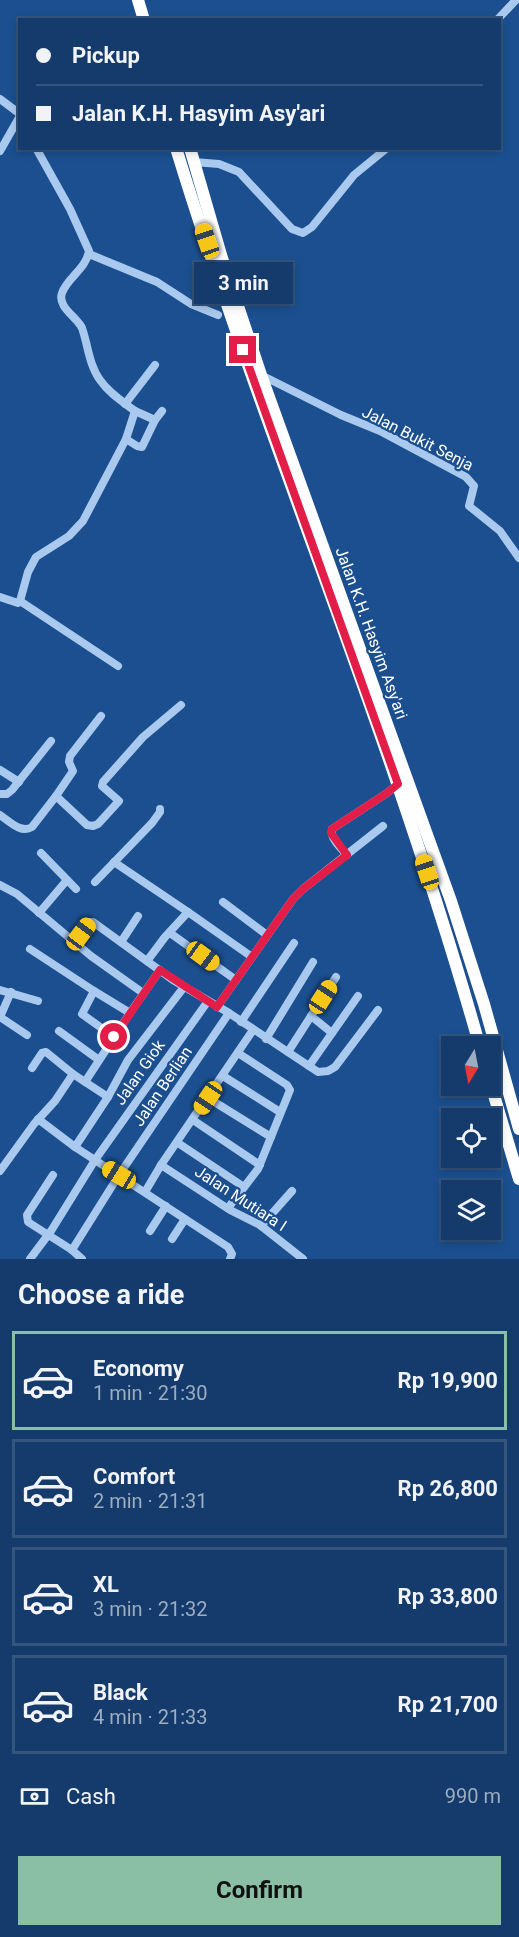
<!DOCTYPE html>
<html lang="en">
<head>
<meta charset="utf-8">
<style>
	:root { --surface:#143b6b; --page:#214673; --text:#f1f3f6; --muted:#9dadc1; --line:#33557e; --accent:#8abfa5 }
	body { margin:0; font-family:Roboto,sans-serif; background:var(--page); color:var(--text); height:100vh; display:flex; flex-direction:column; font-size:22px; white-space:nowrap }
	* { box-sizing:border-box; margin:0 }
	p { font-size:20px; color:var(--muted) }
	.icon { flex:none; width:33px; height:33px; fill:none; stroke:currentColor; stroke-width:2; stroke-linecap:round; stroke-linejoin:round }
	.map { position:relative; height:1259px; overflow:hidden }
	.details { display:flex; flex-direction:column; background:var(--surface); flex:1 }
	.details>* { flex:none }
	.hud { position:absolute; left:18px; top:18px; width:483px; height:132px; border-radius:0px; box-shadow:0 3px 9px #0003,0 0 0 2px var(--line); display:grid; align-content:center; height:132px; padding:0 18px; background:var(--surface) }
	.needle { width:39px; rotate:190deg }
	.tools { position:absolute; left:441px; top:1036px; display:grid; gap:12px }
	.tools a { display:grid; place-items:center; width:60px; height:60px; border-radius:0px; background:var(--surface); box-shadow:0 3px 9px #0003,0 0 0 2px var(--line); font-size:30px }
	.end { position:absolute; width:27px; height:27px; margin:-14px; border:8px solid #e11d48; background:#fff; box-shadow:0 0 0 3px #fff }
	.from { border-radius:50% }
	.bubble { position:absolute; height:42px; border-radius:0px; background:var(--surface); box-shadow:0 3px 9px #0003,0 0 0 2px var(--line); font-size:20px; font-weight:700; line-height:42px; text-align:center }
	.car { position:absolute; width:18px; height:36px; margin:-18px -9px; border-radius:8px; box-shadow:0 0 4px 2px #0007; background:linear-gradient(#f5c518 24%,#345 0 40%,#f5c518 0 76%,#345 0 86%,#f5c518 0) }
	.hud b { display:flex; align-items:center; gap:21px; height:57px; font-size:22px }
	.hud b+b { border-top:2px solid var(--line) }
	.hud i { width:15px; height:15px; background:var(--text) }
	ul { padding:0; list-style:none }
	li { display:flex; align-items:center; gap:18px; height:99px; margin:0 12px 9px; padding:0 6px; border:3px solid var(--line); border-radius:0px }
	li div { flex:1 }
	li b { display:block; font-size:22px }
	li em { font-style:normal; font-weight:700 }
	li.on { border-color:var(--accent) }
	li>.icon { width:54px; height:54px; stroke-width:1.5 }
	h2 { padding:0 18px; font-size:27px; line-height:72px }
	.pay { display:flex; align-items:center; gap:15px; height:66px; padding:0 18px; font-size:22px }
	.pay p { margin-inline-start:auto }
	.action { display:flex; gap:12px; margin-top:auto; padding:12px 18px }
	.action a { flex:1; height:69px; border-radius:0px; background:var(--accent); color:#111; font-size:24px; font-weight:700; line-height:69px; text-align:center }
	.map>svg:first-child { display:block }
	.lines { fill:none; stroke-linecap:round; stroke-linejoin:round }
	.minor { stroke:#a9c9ee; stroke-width:8 }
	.highway { stroke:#fff; stroke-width:12 }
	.route { stroke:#e11d48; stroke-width:8 }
	.labels { text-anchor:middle; stroke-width:4.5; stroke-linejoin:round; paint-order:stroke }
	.street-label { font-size:16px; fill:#fff; stroke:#1b4f8f }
</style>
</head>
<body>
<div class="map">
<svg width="519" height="1259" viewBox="0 0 519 1259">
	<rect width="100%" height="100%" fill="#1b4f8f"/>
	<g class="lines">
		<g class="minor">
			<path d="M497 20 516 0"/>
			<path d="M0 99 20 114"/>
			<path d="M0 151 20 116"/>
			<path d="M194 162 219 164 239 172 292 229 303 233 312 227 354 175 387 148"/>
			<path d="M89 254 157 282 191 304 218 315"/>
			<path d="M261 375 341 415 380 431 466 477 474 486 469 506 500 531 519 558"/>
			<path d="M125 404 155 365"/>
			<path d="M135 411 155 420"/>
			<path d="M126 439 137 446 142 447 155 420 162 411"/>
			<path d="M0 597 18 603 20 601 28 572 36 557 69 536 83 521 126 439 135 411C122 401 109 393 100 380 89 365 88 345 82 328 77 317 57 307 62 293 67 278 86 269 89 251L70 209 36 148"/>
			<path d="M20 601 118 666"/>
			<path d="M0 770 19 782"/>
			<path d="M0 794H7L12 790 51 741"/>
			<path d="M56 796 73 771 69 762 70 756 101 716"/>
			<path d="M0 815C9 821 21 834 32 827L56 796 87 825 93 826 98 824 119 801 102 786 103 782 143 737 181 705"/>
			<path d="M41 853 76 889"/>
			<path d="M347 855C341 848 330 839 332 829L387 793 398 784"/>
			<path d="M114 862 188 912"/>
			<path d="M95 882 152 823 160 812V809"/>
			<path d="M0 885 17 894 91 956 143 993"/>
			<path d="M223 902 267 935"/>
			<path d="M39 913 67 880"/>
			<path d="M170 933 236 980"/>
			<path d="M74 942 90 922H93L173 980 229 1013 318 1072 328 1071 335 1067 378 1010"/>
			<path d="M121 942 138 916"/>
			<path d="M30 949 94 991 82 1014 114 1037"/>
			<path d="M147 961 165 937 188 912 252 957"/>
			<path d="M184 987 128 1060 108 1097 75 1147 228 1247 232 1254 230 1259"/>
			<path d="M0 990 38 1001"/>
			<path d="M94 991 130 1013"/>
			<path d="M11 992 0 1017 27 1035"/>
			<path d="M217 1007 293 899 303 889 383 826"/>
			<path d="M311 1016 332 1033"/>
			<path d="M241 1022 294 943"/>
			<path d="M59 1031 99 1060"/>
			<path d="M266 1039 313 962"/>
			<path d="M288 1052 336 977"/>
			<path d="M309 1066 358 996"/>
			<path d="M32 1068 42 1053 46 1052 73 1074 108 1097"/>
			<path d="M223 1076 280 1112"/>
			<path d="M85 1082 130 1013 160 970"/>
			<path d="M208 1098 271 1137"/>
			<path d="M38 1119 75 1147"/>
			<path d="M193 1120 260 1165"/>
			<path d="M178 1143 244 1187"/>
			<path d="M161 1165 230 1210 260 1225 303 1259"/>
			<path d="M0 1171 34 1124 55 1101 73 1074"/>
			<path d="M53 1175 27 1215 28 1222 72 1250 82 1259"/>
			<path d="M145 1192 161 1165 253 1030"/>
			<path d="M228 1208 258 1169 290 1090 287 1085 238 1053"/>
			<path d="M261 1226 292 1191"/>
			<path d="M150 1231 166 1206"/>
			<path d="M172 1239 185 1219"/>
			<path d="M72 1250 119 1175 229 1013"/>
			<path d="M30 1259 51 1231 95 1160 208 1001"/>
		</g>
		<g class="highway">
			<path d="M138 0 144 20"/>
			<path d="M176 148C242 363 325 571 397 783 427 871 455 958 480 1047"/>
			<path d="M190 148 221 255 261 375 451 901 484 1004 519 1129"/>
			<path d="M490 1082 519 1179"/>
		</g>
	</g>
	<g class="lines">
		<path class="route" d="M114 1037 160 970 217 1007 293 899 303 889 347 855 331 833 332 829 387 793 398 784 243 350"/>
	</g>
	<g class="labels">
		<g class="street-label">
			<text transform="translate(418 438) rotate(27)" y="6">Jalan Bukit Senja</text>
			<text transform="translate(372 633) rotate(70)" y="6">Jalan K.H. Hasyim Asy'ari</text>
			<text transform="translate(139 1072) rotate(-55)" y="6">Jalan Giok</text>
			<text transform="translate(162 1086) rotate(-56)" y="6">Jalan Berlian</text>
			<text transform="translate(241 1198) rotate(33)" y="6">Jalan Mutiara I</text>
		</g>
	</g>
</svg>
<div class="tools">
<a><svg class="needle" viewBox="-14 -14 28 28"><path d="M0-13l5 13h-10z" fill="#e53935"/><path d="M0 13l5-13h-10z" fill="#9dadc1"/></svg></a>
<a><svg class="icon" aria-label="locate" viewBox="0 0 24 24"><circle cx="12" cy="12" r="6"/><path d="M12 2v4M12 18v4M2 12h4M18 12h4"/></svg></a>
<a><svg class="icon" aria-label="layers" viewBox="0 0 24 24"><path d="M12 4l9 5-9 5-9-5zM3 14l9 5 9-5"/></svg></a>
</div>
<i class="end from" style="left:114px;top:1037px"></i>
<i class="end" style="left:243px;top:350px"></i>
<div class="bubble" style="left:194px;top:262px;width:99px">3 min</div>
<i class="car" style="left:207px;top:241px;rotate:341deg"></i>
<i class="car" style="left:427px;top:872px;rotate:342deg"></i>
<i class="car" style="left:81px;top:934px;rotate:37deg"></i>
<i class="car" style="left:203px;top:956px;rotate:126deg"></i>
<i class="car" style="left:323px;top:997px;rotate:33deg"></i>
<i class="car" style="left:208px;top:1098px;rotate:214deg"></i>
<i class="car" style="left:119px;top:1175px;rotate:301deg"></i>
<div class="hud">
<b><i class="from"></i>Pickup</b>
<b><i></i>Jalan K.H. Hasyim Asy'ari</b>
</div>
</div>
<section class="details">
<h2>Choose a ride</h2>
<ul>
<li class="on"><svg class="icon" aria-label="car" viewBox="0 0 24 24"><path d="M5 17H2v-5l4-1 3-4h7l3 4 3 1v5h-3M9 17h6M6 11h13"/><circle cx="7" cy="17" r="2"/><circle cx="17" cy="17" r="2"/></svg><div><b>Economy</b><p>1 min · 21:30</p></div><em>Rp 19,900</em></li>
<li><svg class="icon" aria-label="car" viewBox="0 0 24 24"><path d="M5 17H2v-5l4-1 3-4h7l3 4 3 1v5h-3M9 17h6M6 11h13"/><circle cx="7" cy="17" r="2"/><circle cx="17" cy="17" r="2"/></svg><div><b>Comfort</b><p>2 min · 21:31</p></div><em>Rp 26,800</em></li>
<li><svg class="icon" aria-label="car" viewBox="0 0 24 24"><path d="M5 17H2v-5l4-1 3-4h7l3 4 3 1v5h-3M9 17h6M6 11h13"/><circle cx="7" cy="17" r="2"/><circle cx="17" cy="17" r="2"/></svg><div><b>XL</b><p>3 min · 21:32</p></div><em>Rp 33,800</em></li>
<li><svg class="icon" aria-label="car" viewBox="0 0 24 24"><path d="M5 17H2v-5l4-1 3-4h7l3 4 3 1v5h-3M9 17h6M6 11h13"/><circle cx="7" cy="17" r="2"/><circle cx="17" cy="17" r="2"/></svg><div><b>Black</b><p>4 min · 21:33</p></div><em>Rp 21,700</em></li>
</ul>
<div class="pay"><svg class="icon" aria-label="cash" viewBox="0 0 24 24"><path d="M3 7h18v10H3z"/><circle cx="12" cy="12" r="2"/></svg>Cash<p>990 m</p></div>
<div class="action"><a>Confirm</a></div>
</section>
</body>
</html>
